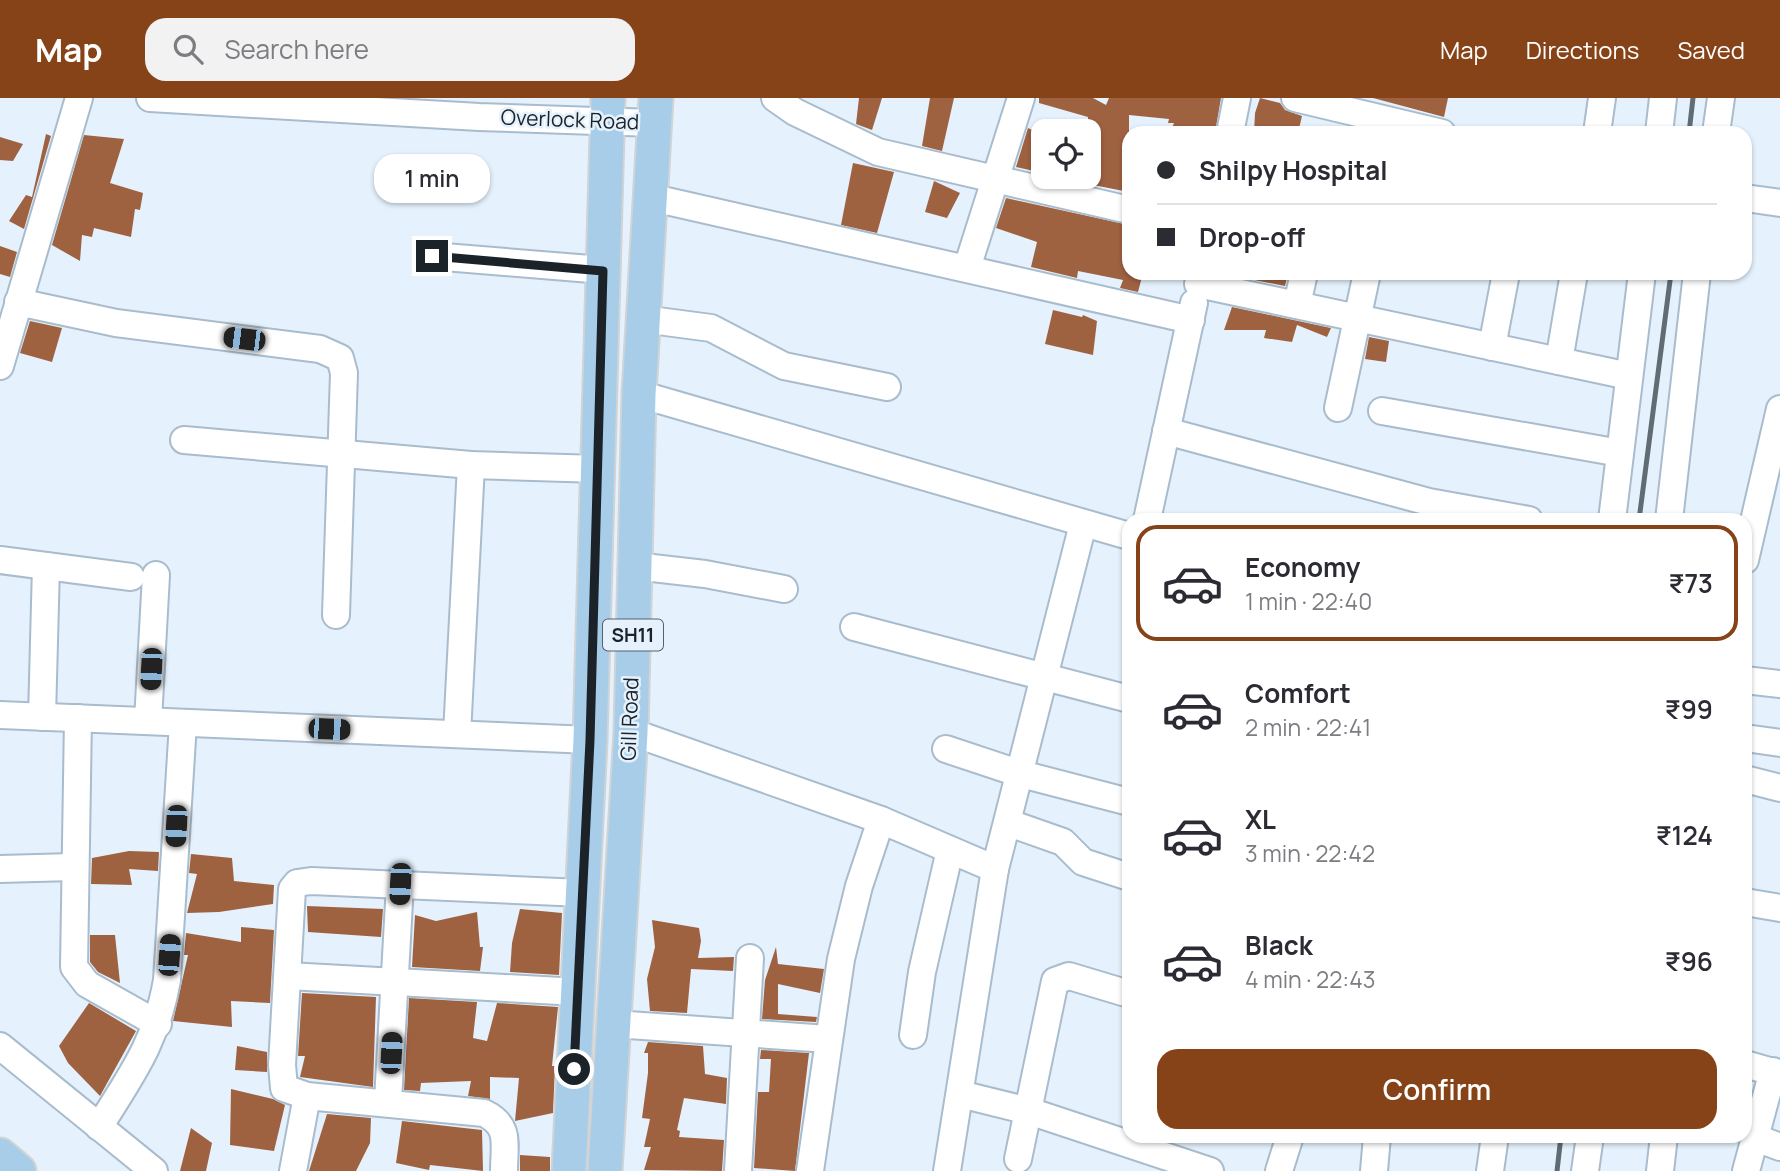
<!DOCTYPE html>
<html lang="en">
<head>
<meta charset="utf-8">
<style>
	:root { --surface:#fff; --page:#f2f2f3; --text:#2b2b33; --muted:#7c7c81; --line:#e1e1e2; --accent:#874318 }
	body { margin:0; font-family:Manrope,sans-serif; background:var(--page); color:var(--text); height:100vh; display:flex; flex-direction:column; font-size:26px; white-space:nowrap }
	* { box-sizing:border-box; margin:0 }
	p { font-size:23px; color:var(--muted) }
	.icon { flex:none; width:38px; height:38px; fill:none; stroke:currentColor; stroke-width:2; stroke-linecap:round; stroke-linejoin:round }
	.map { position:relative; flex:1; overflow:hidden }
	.drawer { position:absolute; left:1122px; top:415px; width:630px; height:630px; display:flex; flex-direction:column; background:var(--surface); border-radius:21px; box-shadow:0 2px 5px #0004 }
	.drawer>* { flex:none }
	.guide { position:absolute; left:1122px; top:28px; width:630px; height:154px; border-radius:21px; box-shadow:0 2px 5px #0004; display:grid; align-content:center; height:154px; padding:0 35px; background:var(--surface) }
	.tools { position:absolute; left:1031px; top:21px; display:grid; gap:14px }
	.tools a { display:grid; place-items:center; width:70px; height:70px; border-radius:14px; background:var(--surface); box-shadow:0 2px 5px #0004; font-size:35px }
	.end { position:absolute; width:32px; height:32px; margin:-16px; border:9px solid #1b2329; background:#fff; box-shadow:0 0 0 4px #fff }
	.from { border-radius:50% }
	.bubble { position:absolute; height:49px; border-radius:21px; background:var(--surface); box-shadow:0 2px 5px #0004; font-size:23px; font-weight:600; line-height:49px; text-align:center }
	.car { position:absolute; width:21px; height:42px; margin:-21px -10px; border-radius:9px; box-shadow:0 0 5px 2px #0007; background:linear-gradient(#222 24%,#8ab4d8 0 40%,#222 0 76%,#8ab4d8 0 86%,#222 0) }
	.guide b { display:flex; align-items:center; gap:24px; height:66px; font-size:26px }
	.guide b+b { border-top:2px solid var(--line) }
	.guide i { width:18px; height:18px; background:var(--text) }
	ul { padding:12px 0 0; list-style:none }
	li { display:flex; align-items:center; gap:21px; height:116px; margin:0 14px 10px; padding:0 21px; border:4px solid transparent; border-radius:21px }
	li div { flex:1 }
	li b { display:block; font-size:26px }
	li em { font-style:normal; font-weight:600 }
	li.current { border-color:var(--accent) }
	li>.icon { width:63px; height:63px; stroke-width:1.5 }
	.action { display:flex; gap:14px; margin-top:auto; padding:14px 35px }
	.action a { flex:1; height:80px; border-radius:21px; background:var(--accent); color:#fff; font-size:28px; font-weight:600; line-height:80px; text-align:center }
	header { display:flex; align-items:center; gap:42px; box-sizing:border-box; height:98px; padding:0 35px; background:var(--accent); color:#fff }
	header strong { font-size:33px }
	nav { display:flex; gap:38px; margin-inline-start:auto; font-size:24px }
	.search { width:490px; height:63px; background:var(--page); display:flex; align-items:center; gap:18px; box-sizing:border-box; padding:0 24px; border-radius:21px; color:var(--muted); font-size:26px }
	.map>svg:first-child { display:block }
	.building { fill:#9f6241 }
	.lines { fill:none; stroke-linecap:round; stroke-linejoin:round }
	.minor-casing { stroke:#a8bccd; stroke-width:30 }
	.major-casing { stroke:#d1d3d4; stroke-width:37 }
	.minor { stroke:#fff; stroke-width:26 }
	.major { stroke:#a7cde9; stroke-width:33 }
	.rail { stroke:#616b73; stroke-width:5 }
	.route { stroke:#1b2329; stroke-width:9 }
	.labels { text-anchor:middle; stroke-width:5; stroke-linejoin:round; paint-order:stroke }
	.shield { fill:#e5f2fd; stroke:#586169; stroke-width:2 }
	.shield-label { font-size:19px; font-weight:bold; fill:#1b2329 }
	.street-label { font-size:21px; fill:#1b2329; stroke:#e5f2fd }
</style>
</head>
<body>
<header>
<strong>Map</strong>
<div class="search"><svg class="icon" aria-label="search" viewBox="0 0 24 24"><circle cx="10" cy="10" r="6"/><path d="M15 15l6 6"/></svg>Search here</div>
<nav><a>Map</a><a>Directions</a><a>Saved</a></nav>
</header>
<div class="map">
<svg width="1780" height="1073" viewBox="0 0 1780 1073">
	<rect width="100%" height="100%" fill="#e5f2fd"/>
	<g class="building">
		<path d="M859 0H882L872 32 856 26Z"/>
		<path d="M930 0H954L942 53 922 48Z"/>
		<path d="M1039 0H1093L1106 7 1109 0H1221L1215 35H1170L1174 25H1168L1169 21 1129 17V94L1088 86V19L1039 5Z"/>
		<path d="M1260 0 1280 5 1285 12 1302 18 1298 35H1254L1255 15Z"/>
		<path d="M1373 0H1448L1444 19Z"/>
		<path d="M1028 30 1043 37V75L1016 69Z"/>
		<path d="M46 36 51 38 24 131 9 123 26 97 32 99Z"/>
		<path d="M84 37 124 41 110 85 143 95 140 112 135 111 131 139 94 130 92 139 82 137 80 163 52 147Z"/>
		<path d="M0 39 23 46 13 63 0 62Z"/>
		<path d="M853 65 894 74 877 135 841 127Z"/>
		<path d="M934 83 960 95 947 120 925 114Z"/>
		<path d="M1006 100 1129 127V175H1143L1138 194 1120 190 1123 182 1078 173 1077 180 1031 169 1037 144 996 130Z"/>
		<path d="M0 148 17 154 10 179 0 176Z"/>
		<path d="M1245 175 1280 182 1281 175H1288L1285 188 1244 180Z"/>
		<path d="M1232 209 1331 230 1327 239 1297 227 1292 244 1264 240 1266 232H1224Z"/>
		<path d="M1053 212 1082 219 1083 217 1097 223 1093 257 1045 246Z"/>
		<path d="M30 223 62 230 52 264 20 255Z"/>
		<path d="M1369 239 1389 243 1386 264 1365 261Z"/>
		<path d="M129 753 159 754 158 773 129 771 132 787 91 786 92 760Z"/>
		<path d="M191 756 232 760 234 783 274 787 273 806 219 814 187 815 197 776 189 775Z"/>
		<path d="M307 808 383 811 381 839 308 834Z"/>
		<path d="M520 811 562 815 559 877 510 874 512 845Z"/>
		<path d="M477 814 480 849H483L480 873 412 869 415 817 436 823Z"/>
		<path d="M652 822 699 830 701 843 698 860 734 859 733 873 691 871 687 915 650 913 647 881 655 849Z"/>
		<path d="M241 829 274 832 270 905 231 903 232 929 173 923 188 857H184L186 835 241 844Z"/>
		<path d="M90 837H115L120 885 98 874 90 864Z"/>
		<path d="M776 849 778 866 824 871 820 895 778 886V916L817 919 816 924 762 921 765 882Z"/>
		<path d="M302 895 376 899 373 989 300 979 305 958H298Z"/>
		<path d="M409 900 477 904 473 940 487 943 497 905 558 909 552 968H555L553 1015 515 1023 519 980 490 979V1001L468 998 471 983 421 985 420 993 404 992Z"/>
		<path d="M89 905 136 933 100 998 68 965 59 948Z"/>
		<path d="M648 944 703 948 705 976 727 980 726 1006 684 1000 677 1032 680 1033 679 1039 724 1042 722 1073 644 1072 651 1049H644L650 1021 642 1020 648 975V955H644Z"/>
		<path d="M237 948 267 954V974L235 972Z"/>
		<path d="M761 952 809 955 795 1073 754 1070 758 994H769L771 961H760Z"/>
		<path d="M231 991 273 1001 285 1007 274 1053 230 1047Z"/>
		<path d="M327 1016 371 1020 370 1045 356 1073H309Z"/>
		<path d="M402 1023 482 1032 483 1073 430 1067 429 1072 396 1065Z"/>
		<path d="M191 1030 212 1045 206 1073H180Z"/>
		<path d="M520 1057 550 1059V1073H520Z"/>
	</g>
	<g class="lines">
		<g class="minor-casing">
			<g id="minor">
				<path d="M150 0 479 19 654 25"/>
				<path d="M775 0 795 14 878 54 1129 112"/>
				<path d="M1295 0 1442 35"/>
				<path d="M1230 35 1237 0"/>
				<path d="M1597 35 1602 0"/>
				<path d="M1659 35 1663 0"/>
				<path d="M1716 35 1721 0"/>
				<path d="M649 99 1191 222"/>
				<path d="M1745 100 1780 105"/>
				<path d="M432 158 603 172"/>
				<path d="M967 170 1021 0"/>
				<path d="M1198 186 1629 278"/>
				<path d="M18 204 116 225 320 251 340 260 344 275 336 517"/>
				<path d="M1297 207 1304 175"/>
				<path d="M643 221 711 230 784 268 887 289"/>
				<path d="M1492 249 1506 175"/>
				<path d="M1559 263 1574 175"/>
				<path d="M0 268 79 0"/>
				<path d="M639 296 1129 438"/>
				<path d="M1338 310 1367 175"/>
				<path d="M1382 313 1620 355"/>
				<path d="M1166 333 1429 404 1529 422"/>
				<path d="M184 342 471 367 599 371"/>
				<path d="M1147 422 1194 205"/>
				<path d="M1612 422 1642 175"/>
				<path d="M1669 422 1697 175"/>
				<path d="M0 462 131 479"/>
				<path d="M1745 462 1780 311"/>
				<path d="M635 468 705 476 784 491"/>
				<path d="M854 529 1129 601"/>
				<path d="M1745 582 1780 586"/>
				<path d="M0 617 590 642"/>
				<path d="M42 619 46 468"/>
				<path d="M78 620 74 869 87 886 158 926"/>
				<path d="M148 623 156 477"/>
				<path d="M631 634 881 722 995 771"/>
				<path d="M457 636 471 367"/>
				<path d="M1745 640 1780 645"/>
				<path d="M946 651 1021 676 1129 704"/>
				<path d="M1745 681 1780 690"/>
				<path d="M1009 725 1063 744 1083 764 1129 779"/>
				<path d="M0 771 73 769"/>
				<path d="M1745 804 1780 810"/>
				<path d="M288 878 578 894"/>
				<path d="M614 926 828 941"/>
				<path d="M913 937 922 874 950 752"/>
				<path d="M0 948 154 1073"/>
				<path d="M1745 966 1780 976"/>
				<path d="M960 996 1029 1013 1210 1073"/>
				<path d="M388 1003 400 786"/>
				<path d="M99 1029C132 976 156 945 167 882L183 625"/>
				<path d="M1756 1040 1780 1049"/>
				<path d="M1018 1061 1055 883 1069 878 1129 896"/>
				<path d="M293 1073 307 998"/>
				<path d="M504 1073C504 1046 511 1028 484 1015L307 998 284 990 282 967 292 791 297 785 311 783 582 795"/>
				<path d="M738 1073 750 860"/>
				<path d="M810 1073 841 861 859 788 881 722"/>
				<path d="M947 1073 995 771 1083 426"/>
				<path d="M1279 1073 1290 1038"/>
				<path d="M1374 1073 1377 1038"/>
				<path d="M1490 1073 1495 1038"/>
				<path d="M1585 1073 1590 1038"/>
				<path d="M1660 1073 1664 1038"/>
				<path d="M1746 1073 1773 973"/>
			</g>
		</g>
		<g class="major-casing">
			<g id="major">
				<path d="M0 1057 19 1073"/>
				<path d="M569 1073 590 642 608 0"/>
				<path d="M605 1073 631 634 639 296 656 0"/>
			</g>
		</g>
		<use href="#minor" class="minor"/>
		<use href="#major" class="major"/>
		<g class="rail">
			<path d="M1689 35 1693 0"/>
			<path d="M1639 422 1671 175"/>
			<path d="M1557 1073 1561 1038"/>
		</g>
	</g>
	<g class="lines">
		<path class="route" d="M432 158 603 173 590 642 574 971"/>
	</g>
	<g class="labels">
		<rect class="shield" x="603" y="521.5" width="60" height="31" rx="5"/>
		<g class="shield-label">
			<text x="633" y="544">SH11</text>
		</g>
		<g class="street-label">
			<text transform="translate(570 22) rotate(2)" y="7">Overlock Road</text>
			<text transform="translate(630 621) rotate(-88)" y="7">Gill Road</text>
		</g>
	</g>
</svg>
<div class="tools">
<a><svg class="icon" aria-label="locate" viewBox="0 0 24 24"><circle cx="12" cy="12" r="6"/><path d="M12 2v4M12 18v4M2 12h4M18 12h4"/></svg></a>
</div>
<i class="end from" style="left:574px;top:971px"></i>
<i class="end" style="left:432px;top:158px"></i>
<div class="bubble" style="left:374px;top:56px;width:116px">1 min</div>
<i class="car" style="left:244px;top:241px;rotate:277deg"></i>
<i class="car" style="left:151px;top:571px;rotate:183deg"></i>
<i class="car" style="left:329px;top:631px;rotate:92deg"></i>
<i class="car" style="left:176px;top:728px;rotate:183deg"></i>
<i class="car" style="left:400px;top:786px;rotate:183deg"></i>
<i class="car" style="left:169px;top:857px;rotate:4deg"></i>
<i class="car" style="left:391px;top:955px;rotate:3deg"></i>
<div class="guide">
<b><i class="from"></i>Shilpy Hospital</b>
<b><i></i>Drop-off</b>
</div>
<section class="drawer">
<ul>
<li class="current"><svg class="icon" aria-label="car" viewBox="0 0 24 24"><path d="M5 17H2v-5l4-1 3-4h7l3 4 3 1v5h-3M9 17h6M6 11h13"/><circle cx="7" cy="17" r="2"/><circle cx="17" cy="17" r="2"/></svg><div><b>Economy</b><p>1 min · 22:40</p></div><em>₹73</em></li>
<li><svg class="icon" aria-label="car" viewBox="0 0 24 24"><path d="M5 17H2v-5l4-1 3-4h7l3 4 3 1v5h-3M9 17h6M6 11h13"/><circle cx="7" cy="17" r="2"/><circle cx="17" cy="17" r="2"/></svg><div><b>Comfort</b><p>2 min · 22:41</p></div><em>₹99</em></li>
<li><svg class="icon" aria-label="car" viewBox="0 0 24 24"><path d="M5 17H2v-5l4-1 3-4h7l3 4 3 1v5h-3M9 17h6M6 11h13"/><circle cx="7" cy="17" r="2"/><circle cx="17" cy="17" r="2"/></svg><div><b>XL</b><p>3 min · 22:42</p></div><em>₹124</em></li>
<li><svg class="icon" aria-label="car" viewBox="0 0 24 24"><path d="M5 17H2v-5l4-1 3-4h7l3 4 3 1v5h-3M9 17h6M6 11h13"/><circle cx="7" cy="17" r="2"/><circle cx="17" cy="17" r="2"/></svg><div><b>Black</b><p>4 min · 22:43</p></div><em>₹96</em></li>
</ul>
<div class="action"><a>Confirm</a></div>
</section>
</div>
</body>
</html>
